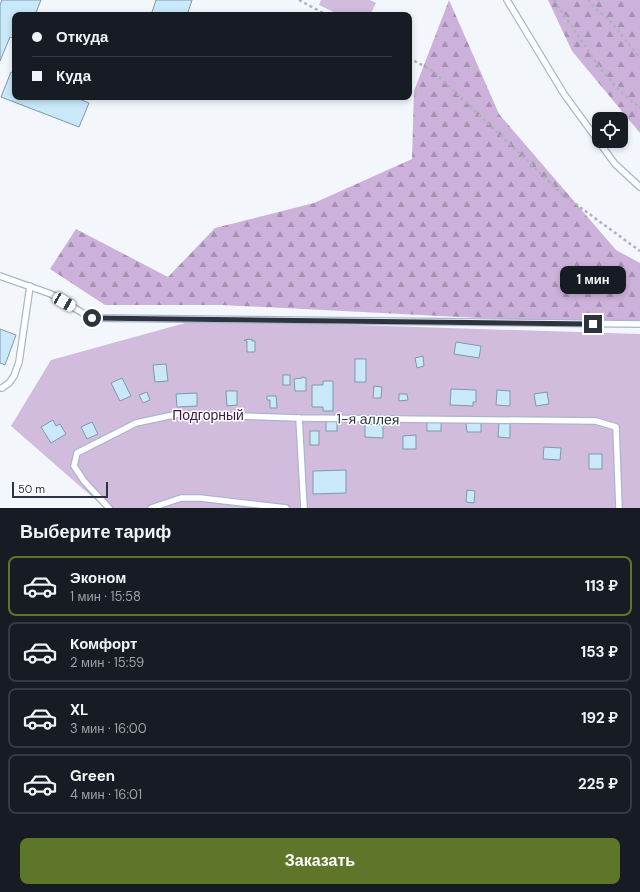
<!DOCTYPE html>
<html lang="ru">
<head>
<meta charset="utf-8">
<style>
	:root { --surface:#171b24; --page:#20242c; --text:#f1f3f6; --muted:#9ea1a6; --line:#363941; --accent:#5d7629 }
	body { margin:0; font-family:"DM Sans",sans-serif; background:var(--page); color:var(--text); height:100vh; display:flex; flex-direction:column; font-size:15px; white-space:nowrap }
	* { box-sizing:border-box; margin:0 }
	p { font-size:13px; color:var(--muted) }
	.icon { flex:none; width:22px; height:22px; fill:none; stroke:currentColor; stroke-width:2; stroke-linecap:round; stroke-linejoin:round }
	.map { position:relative; height:508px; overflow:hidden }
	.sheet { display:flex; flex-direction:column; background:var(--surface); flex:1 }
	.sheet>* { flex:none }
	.top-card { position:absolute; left:12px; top:12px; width:400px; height:88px; border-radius:8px; box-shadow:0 2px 6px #0003; display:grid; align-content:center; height:88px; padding:0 20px; background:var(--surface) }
	.tools { position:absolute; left:592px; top:112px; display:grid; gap:8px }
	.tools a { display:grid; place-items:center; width:36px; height:36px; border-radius:8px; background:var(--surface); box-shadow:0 2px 6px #0003; font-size:20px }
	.scale { position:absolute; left:12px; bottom:10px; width:96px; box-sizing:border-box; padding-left:4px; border:2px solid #2d343e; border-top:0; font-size:11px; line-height:14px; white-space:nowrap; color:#2d343e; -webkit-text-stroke:3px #fff; paint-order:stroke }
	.end { position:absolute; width:18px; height:18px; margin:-9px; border:5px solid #2d343e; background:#fff; box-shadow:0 0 0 2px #fff }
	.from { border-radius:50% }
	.bubble { position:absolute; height:28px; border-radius:8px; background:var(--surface); box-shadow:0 2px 6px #0003; font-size:13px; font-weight:700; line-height:28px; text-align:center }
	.car { position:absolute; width:12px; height:24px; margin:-12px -6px; border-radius:5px; box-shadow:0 0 3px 1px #0007; background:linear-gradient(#fff 24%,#345 0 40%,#fff 0 76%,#345 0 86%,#fff 0) }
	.top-card b { display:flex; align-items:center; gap:14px; height:38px; font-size:15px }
	.top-card b+b { border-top:1px solid var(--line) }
	.top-card i { width:10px; height:10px; background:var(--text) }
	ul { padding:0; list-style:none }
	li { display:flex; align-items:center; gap:12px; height:60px; margin:0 8px 6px; padding:0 12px; border:2px solid var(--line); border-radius:8px }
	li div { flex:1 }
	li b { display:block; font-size:15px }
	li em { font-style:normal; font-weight:700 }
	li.on { border-color:var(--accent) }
	li>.icon { width:36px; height:36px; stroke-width:1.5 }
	h2 { padding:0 20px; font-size:18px; line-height:48px }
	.primary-button { display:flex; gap:8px; margin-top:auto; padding:8px 20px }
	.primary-button a { flex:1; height:46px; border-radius:8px; background:var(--accent); color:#fff; font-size:16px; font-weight:700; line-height:46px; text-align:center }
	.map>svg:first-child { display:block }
	.green { fill:#d2bcdd }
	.forest { fill:url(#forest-firs) }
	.building { fill:#c9e8f9; stroke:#7d99a9 }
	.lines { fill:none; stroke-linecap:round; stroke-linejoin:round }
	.service-casing { stroke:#a7b6cf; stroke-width:8 }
	.path { stroke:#aeb3ba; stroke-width:2.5; stroke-dasharray:3 3; stroke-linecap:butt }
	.service { stroke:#fff; stroke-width:5.5 }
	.route { stroke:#2d343e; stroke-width:5 }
	.labels { text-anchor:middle; stroke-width:3; stroke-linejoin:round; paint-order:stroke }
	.park-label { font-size:14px; fill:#3c194b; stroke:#fff }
	.street-label { font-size:14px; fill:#2d343e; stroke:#fff }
</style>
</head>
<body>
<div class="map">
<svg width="640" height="508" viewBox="0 0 640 508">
	<defs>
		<pattern id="forest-firs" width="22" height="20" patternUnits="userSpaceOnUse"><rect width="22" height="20" fill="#ccb1da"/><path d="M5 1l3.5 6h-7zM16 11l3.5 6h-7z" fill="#a691b2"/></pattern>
	</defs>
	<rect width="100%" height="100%" fill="#f3f7fc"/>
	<g class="green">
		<path d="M321 0H370L376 3 370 15H340L319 5Z"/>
		<path d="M196 320 640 334V508H105L11 426 51 360Z"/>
	</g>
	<g class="forest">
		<path d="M449 0 499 114 616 250 640 263V326L222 305H105L50 269 76 229 168 277 215 228 314 203 412 159 414 91Z"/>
		<path d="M548 0H640V133L572 51Z"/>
	</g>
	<g class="building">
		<path d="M2 0H41L35 15H15V39L10 37 0 61V5Z"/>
		<path d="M156 0H192L187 15H151Z"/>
		<path d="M11 72 15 74V97H74L89 103 79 127 1 97Z"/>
		<path d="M0 329 16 335 5 365 0 363Z"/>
		<path d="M252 339V341H255V352H247V341L244 340Z"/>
		<path d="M456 342 481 346 479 358 454 354Z"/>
		<path d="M423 356 424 366 417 368 415 358Z"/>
		<rect x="355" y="359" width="11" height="23"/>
		<path d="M166 364 168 381 155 382 153 365Z"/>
		<rect x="283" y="375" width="7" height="10"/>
		<path d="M302 377 306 378V391H295L294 379 302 378Z"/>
		<path d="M122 378 131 396 120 401 111 383Z"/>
		<path d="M323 381H333V411H323V407H312V385H323Z"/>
		<path d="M374 386 382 387 381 398H373Z"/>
		<path d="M451 389 476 390V402H473V406L450 405Z"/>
		<path d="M497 390 510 391V406L496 405Z"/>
		<path d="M226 391H237V405L227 406Z"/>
		<path d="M147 392 150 400 143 403 139 395Z"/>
		<path d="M547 392 549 404 536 406 534 394Z"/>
		<path d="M197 393V406L177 407 176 394Z"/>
		<path d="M399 394H407L408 400 399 401Z"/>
		<path d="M267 396H276L277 408H270V400H267Z"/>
		<path d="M53 420 56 426 60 424 66 434 51 443 41 427Z"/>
		<rect x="326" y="420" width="11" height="11"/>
		<path d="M92 422 98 434 87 439 81 427Z"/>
		<rect x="427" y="422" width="14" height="9"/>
		<path d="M481 422V432H467L466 423Z"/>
		<path d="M499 422H510V438L498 437Z"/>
		<path d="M365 424 383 425V438L365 437Z"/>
		<rect x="310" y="431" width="9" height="14"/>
		<path d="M416 435V449H403V436Z"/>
		<path d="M544 447 561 448 560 460 543 459Z"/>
		<rect x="589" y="454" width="13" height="15"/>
		<path d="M346 470V493L313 494V471Z"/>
		<path d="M467 490 475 491 474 503 466 502Z"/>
	</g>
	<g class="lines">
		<g class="service-casing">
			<g id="service">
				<path d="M507 0 564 94 615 164 640 187"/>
				<path d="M0 276 51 294 91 318 640 324"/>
				<path d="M0 388H2L9 383 14 376 19 362 30 286"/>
				<path d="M299 418 304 508"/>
				<path d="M109 508 84 481 74 466 77 453 136 423 178 414 299 418 596 421 616 427 619 508"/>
				<path d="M151 508 181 498H200L286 508"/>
			</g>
		</g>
		<g class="path">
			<path d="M299 0 327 15"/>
			<path d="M554 0 597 64 617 88 640 108"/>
			<path d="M588 0 594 7 613 24 640 58"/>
			<path d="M409 58 433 71 562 194 640 251"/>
		</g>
		<use href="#service" class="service"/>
	</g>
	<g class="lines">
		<path class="route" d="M92 318 593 324"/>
	</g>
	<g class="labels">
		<g class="park-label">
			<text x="208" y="420">Подгорный</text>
		</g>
		<g class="street-label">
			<text transform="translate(368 419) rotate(1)" y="5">1-я аллея</text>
		</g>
	</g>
</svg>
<div class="tools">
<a><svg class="icon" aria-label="locate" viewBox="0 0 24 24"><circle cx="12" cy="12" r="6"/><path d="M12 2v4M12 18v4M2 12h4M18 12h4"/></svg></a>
</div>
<div class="scale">50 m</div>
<i class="end from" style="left:92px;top:318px"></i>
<i class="end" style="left:593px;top:324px"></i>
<div class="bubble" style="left:560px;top:266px;width:66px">1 мин</div>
<i class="car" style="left:64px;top:302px;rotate:120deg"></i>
<div class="top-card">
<b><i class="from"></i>Откуда</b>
<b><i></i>Куда</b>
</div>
</div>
<section class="sheet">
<h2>Выберите тариф</h2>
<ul>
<li class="on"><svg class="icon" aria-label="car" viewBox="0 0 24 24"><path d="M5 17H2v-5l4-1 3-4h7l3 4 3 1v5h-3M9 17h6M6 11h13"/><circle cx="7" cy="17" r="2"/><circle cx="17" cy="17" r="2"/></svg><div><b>Эконом</b><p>1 мин · 15:58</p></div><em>113 ₽</em></li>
<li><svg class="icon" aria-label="car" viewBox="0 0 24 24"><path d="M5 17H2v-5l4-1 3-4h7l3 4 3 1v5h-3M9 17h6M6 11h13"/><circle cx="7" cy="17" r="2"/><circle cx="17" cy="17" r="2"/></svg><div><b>Комфорт</b><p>2 мин · 15:59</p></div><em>153 ₽</em></li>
<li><svg class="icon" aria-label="car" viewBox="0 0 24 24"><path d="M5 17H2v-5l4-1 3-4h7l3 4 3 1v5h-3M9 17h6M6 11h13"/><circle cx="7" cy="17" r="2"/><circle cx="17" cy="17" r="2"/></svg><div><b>XL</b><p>3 мин · 16:00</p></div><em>192 ₽</em></li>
<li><svg class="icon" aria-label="car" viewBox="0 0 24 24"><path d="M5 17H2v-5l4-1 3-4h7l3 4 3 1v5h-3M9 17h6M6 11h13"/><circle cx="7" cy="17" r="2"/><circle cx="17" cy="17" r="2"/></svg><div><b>Green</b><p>4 мин · 16:01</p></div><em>225 ₽</em></li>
</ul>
<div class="primary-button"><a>Заказать</a></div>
</section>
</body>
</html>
